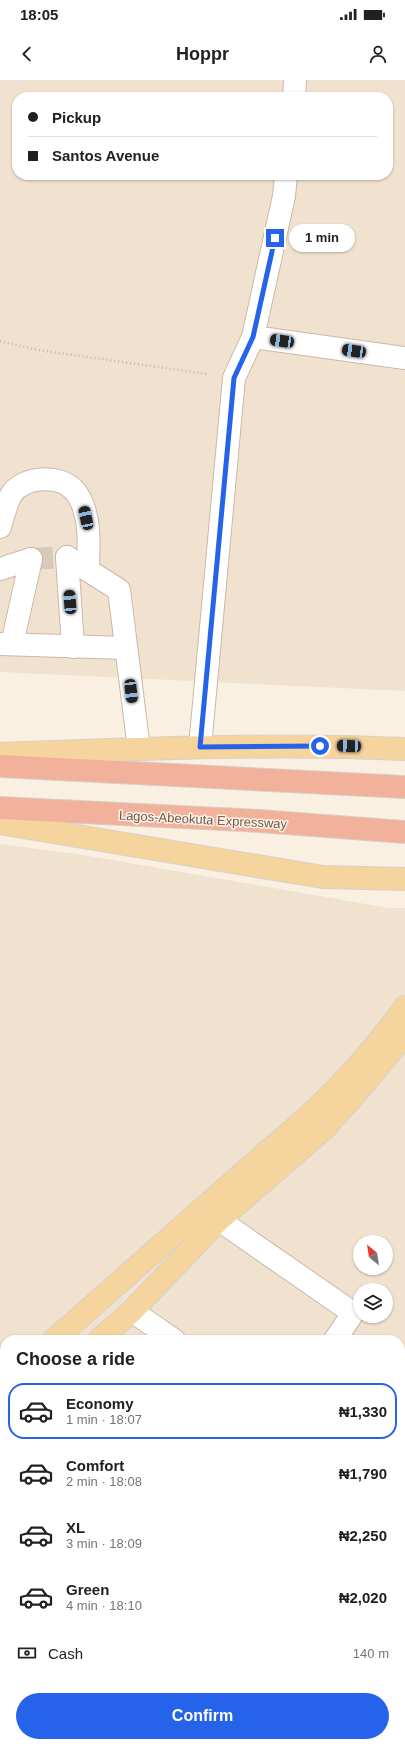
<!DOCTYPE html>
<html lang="en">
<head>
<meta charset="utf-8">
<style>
	:root { --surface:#fff; --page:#f2f2f2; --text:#202124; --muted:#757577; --line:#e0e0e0; --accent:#2563eb }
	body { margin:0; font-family:Helvetica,sans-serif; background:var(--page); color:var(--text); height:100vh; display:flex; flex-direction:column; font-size:15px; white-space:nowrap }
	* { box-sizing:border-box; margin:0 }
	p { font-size:13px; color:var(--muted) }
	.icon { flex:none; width:22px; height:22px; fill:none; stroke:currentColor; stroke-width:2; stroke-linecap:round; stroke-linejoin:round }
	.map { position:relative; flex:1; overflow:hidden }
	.side { position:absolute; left:0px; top:1255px; width:405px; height:412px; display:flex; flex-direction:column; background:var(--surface); border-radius:16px 16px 0 0; box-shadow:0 1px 3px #0004 }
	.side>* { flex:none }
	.banner { position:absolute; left:12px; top:12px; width:381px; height:88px; border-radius:16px; box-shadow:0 1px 3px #0004; display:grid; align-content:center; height:88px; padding:0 16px; background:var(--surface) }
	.needle { width:26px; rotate:330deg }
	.buttons { position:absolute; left:353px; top:1155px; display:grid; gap:8px }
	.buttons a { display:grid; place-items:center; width:40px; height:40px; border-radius:50%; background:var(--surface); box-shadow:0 1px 3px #0004; font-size:20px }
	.end { position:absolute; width:18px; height:18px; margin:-9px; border:5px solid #2563eb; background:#fff; box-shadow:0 0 0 2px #fff }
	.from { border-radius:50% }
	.bubble { position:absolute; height:28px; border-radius:14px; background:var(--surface); box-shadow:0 1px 3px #0004; font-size:13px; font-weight:700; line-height:28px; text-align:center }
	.car { position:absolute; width:12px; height:24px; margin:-12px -6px; border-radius:5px; box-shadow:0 0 3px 1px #0007; background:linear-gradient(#222 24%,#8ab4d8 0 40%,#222 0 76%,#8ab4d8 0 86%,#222 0) }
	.banner b { display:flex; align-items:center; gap:14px; height:38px; font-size:15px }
	.banner b+b { border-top:1px solid var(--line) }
	.banner i { width:10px; height:10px; background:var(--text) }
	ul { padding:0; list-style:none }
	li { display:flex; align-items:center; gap:12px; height:56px; margin:0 8px 6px; padding:0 8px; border:2px solid transparent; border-radius:16px }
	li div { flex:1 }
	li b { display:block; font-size:15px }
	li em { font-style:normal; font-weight:700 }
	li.current { border-color:var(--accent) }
	li>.icon { width:36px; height:36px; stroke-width:1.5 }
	h2 { padding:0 16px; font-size:18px; line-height:48px }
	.pay { display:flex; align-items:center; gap:10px; height:44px; padding:0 16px; font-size:15px }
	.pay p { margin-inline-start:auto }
	.button { display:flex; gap:8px; margin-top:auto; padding:8px 16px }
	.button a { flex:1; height:46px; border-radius:24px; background:var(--accent); color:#fff; font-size:16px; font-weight:700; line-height:46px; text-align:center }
	.status { display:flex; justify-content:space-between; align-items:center; height:28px; padding:0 20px; background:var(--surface); direction:ltr }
	.status svg { height:11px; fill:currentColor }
	header { display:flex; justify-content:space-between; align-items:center; height:52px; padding:0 16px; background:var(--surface); font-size:18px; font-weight:700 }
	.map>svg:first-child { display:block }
	.residential { fill:#f1e2d0; fill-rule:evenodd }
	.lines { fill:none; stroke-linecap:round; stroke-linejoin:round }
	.minor-tunnel { stroke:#d8cabb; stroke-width:22; stroke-dasharray:22 11; stroke-linecap:butt }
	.minor-casing { stroke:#cab8a9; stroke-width:24 }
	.major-casing { stroke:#d7d0cc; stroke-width:24 }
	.highway-casing { stroke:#d7d0cc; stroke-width:24 }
	.path { stroke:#d2b29e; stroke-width:2.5; stroke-dasharray:1 3; stroke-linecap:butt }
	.minor { stroke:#fff; stroke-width:22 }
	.major { stroke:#f6d49d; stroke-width:22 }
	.highway { stroke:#f1b19b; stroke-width:22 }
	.route { stroke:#2563eb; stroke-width:5 }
	.labels { text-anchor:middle; stroke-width:3; stroke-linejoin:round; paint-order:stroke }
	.street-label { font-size:13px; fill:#70574a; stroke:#fef4e7 }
</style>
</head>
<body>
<div class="status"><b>18:05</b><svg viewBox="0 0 49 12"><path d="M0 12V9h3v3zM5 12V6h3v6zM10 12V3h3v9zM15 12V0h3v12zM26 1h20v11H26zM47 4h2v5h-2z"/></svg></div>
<header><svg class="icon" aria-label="back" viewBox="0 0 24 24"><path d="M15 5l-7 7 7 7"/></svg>Hoppr<svg class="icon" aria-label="person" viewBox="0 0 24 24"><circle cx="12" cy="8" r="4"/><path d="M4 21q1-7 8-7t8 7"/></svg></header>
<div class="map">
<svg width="405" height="1667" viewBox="0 0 405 1667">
	<rect width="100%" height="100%" fill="#faf0e1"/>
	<g class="residential">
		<path d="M0 0H405V611L0 592ZM17 17H388V95H17Z"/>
		<path d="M0 764 84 775 389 828H405V1667H0ZM360 1162H386V1188H360ZM360 1210H386V1236H360ZM5 1260H400V1662H5Z"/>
	</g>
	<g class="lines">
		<path class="minor-tunnel" d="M31 479 67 477"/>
		<g class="minor-casing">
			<g id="minor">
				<path d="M294 17 295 0"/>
				<path d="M253 257 405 278"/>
				<path d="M0 447C3 437 6 424 11 415 23 396 59 394 74 410 78 414 83 424 84 429 91 449 88 470 88 490"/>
				<path d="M67 477 119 510 139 669"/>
				<path d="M67 477 73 567"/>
				<path d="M0 489 31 479"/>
				<path d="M0 564 126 568"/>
				<path d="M12 564 31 479"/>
				<path d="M200 667 234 298 253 257 284 116 286 95"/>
				<path d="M219 1140 353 1233 335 1260"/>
				<path d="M132 1231 174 1260"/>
				<path d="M0 1526 5 1529"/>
				<path d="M400 1585 405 1578"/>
				<path d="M400 1626 405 1630"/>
				<path d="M208 1662 216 1667"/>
				<path d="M80 1667 83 1662"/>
				<path d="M325 1667 330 1662"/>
			</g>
		</g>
		<g class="major-casing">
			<g id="major">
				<path d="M0 674C135 669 270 663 405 669"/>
				<path d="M0 743 323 797 405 799"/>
				<path d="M54 1260 269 1070C320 1029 367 980 405 927"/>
				<path d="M99 1260 132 1231 219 1140 324 1049 365 1003 405 954"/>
				<path d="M0 1308 5 1303"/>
				<path d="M0 1348 5 1343"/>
			</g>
		</g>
		<g class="highway-casing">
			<g id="highway">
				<path d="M0 686 405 707"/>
				<path d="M0 728 259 741 405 752"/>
			</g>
		</g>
		<path class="path" d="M0 261 38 270 207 294"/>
		<use href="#minor" class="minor"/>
		<use href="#major" class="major"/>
		<use href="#highway" class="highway"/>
	</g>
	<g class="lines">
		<path class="route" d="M275 158 253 257 234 298 200 667 320 666"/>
	</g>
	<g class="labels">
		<g class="street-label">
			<text transform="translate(203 739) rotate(3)" y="5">Lagos-Abeokuta Expressway</text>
		</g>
	</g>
</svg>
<div class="buttons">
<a><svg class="needle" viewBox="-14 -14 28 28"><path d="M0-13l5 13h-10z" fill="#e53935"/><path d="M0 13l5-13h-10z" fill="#757577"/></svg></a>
<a><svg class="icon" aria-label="layers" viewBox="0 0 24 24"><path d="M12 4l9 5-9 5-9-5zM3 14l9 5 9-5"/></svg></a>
</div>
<i class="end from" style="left:320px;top:666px"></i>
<i class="end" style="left:275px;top:158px"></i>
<div class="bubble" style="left:289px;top:144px;width:66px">1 min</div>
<i class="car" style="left:282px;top:261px;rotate:278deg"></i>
<i class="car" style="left:354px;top:271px;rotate:278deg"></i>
<i class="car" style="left:86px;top:438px;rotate:348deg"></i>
<i class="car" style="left:70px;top:522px;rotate:356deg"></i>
<i class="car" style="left:131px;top:611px;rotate:173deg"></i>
<i class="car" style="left:349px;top:666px;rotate:272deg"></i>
<div class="banner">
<b><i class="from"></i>Pickup</b>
<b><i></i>Santos Avenue</b>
</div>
<section class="side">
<h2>Choose a ride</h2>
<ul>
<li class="current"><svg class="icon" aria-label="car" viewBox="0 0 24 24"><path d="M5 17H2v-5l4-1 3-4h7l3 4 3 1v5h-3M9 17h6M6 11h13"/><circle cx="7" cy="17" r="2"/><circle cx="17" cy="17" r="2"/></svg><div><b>Economy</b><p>1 min · 18:07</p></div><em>₦1,330</em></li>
<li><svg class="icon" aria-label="car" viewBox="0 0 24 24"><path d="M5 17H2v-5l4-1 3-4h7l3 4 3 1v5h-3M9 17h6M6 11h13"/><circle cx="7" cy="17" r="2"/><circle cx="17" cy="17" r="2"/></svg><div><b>Comfort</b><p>2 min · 18:08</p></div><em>₦1,790</em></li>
<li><svg class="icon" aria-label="car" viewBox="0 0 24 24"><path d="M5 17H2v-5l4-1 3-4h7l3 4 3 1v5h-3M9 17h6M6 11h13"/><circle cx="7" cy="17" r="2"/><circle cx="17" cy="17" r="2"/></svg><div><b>XL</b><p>3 min · 18:09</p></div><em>₦2,250</em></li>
<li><svg class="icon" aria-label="car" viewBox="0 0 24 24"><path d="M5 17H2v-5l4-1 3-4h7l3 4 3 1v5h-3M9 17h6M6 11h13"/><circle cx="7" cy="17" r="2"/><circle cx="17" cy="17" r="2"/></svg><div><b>Green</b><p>4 min · 18:10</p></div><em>₦2,020</em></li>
</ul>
<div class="pay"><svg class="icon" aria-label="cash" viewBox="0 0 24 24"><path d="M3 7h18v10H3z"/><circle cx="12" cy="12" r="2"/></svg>Cash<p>140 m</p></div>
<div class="button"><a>Confirm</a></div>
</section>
</div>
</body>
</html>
